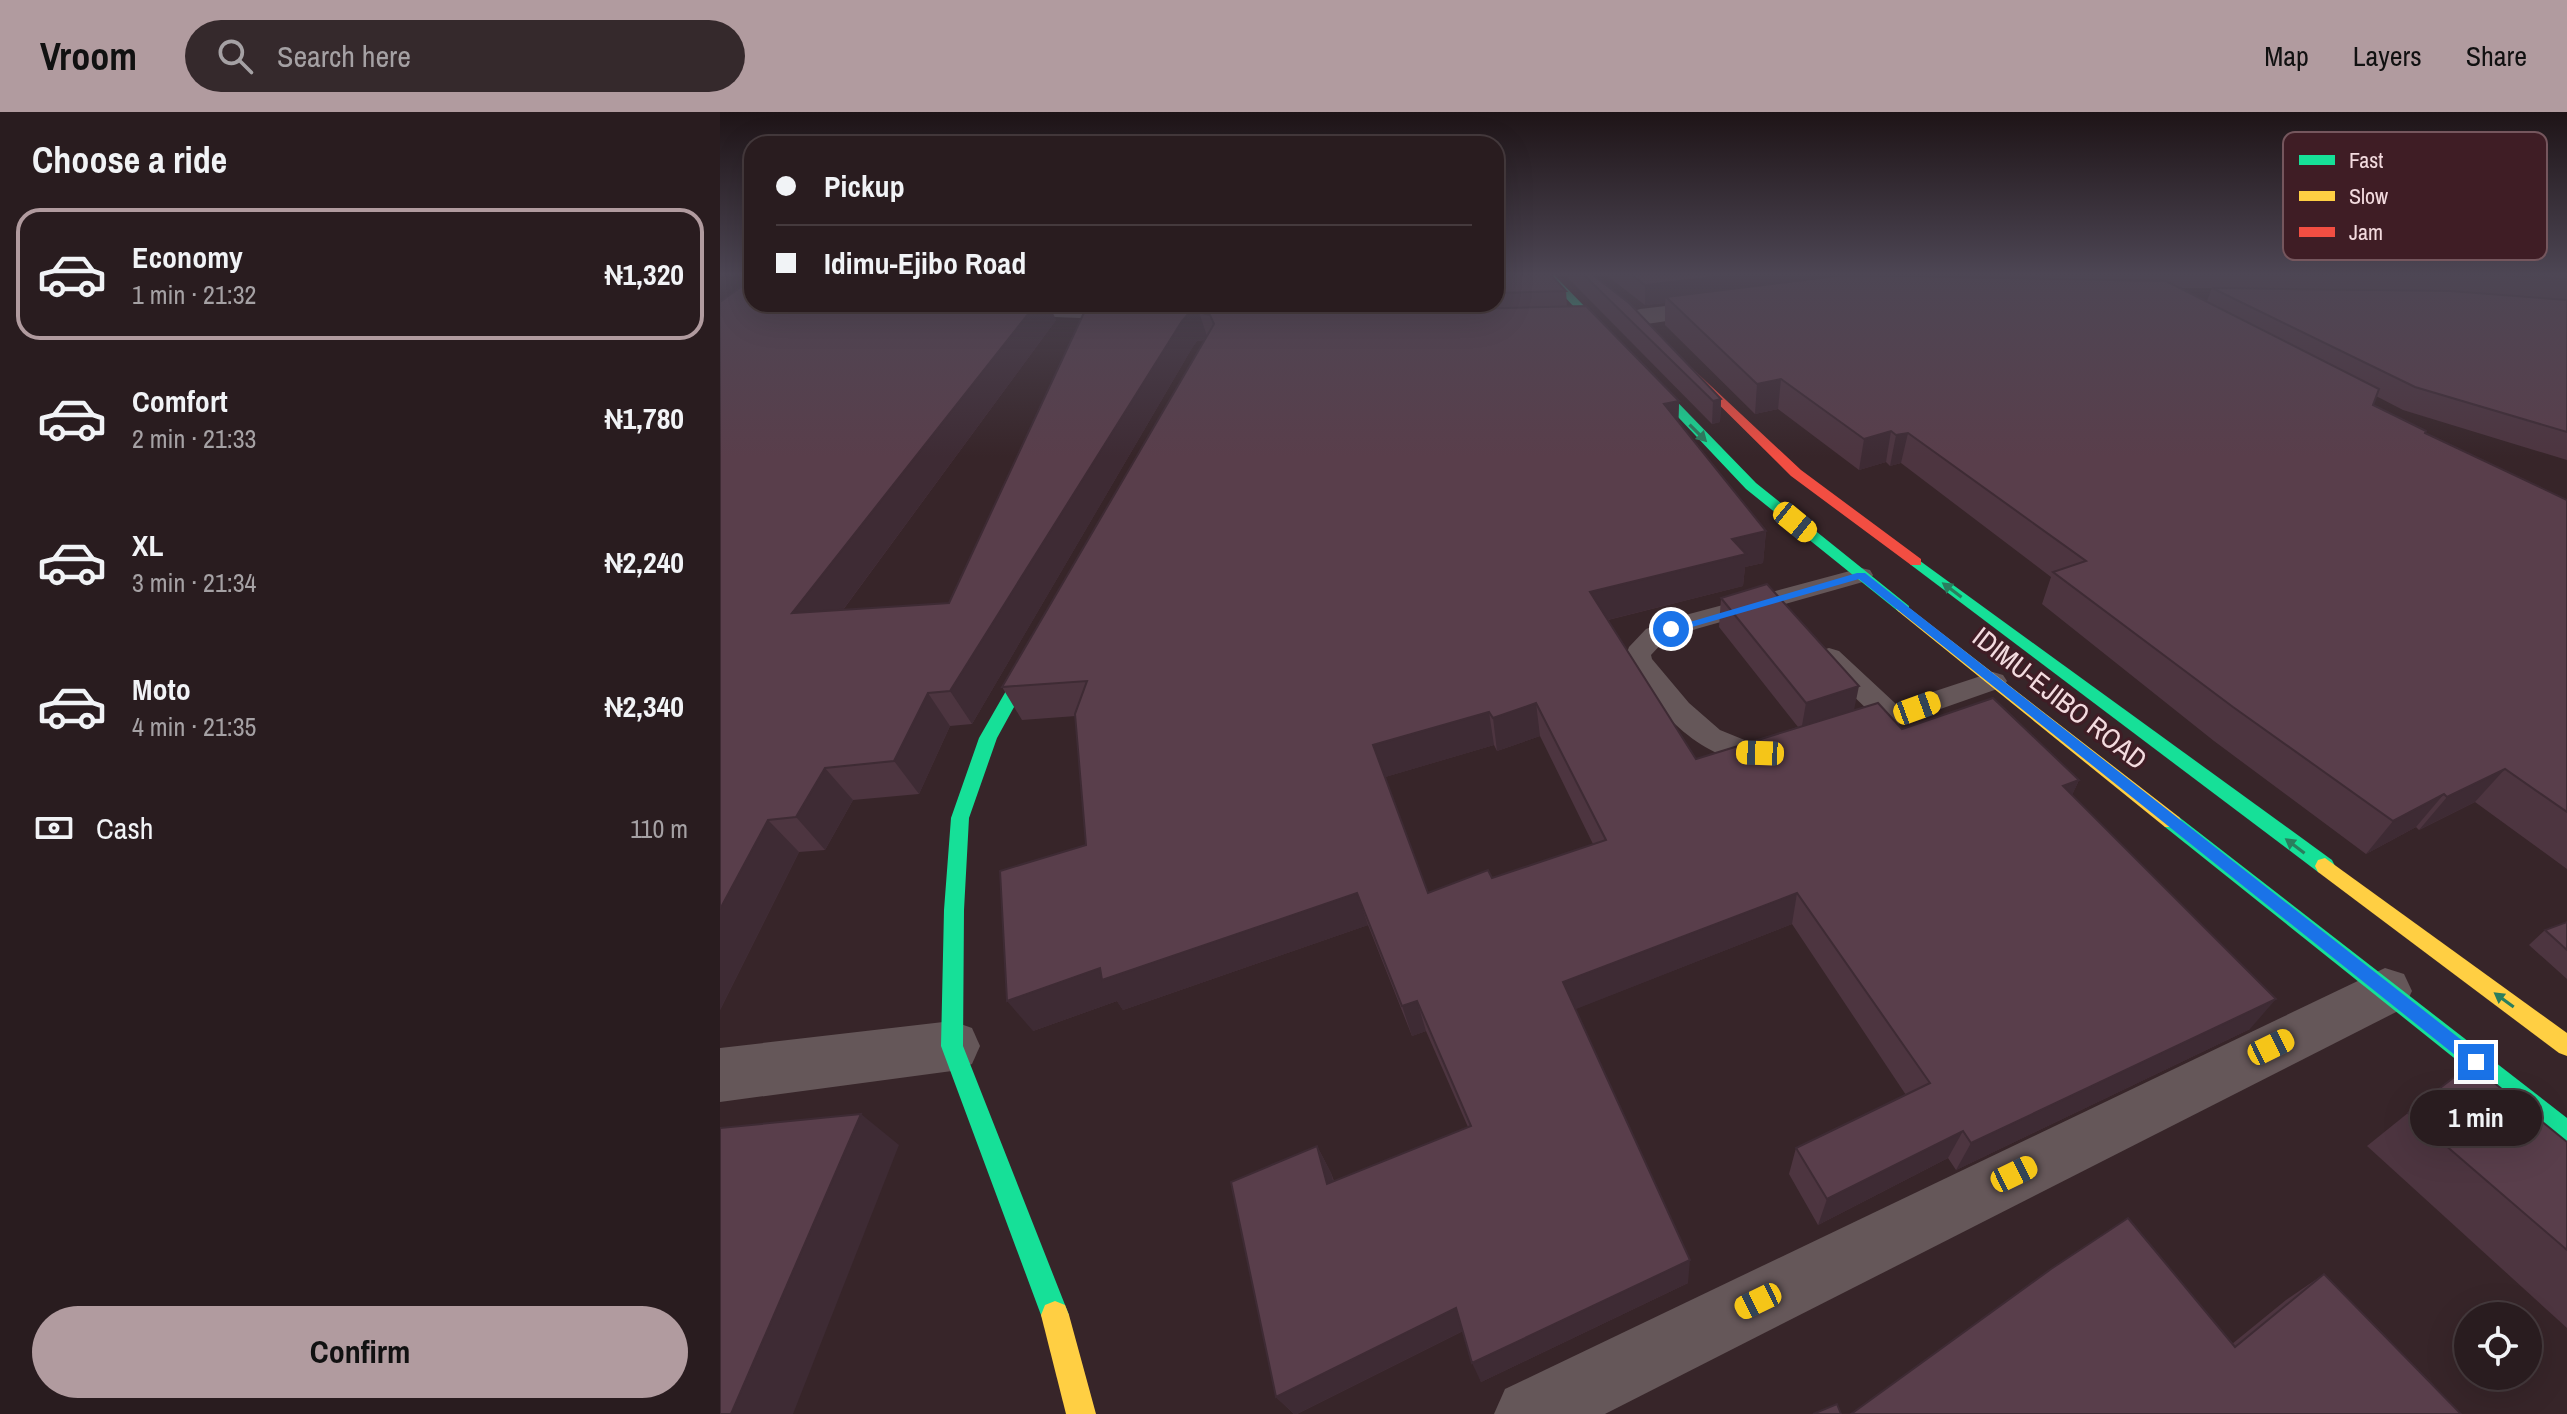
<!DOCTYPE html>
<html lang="en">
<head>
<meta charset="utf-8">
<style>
	:root { --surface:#291c1f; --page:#35292c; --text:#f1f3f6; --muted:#a5a1a4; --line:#453a3d; --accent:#b19b9f }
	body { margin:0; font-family:"Archivo Narrow",sans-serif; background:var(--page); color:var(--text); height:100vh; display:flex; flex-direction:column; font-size:30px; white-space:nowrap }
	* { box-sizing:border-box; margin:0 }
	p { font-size:26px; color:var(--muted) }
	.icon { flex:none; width:44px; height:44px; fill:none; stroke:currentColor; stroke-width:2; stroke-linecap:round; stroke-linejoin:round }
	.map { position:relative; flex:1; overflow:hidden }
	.drawer { display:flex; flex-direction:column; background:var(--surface); width:720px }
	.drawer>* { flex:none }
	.banner { position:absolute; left:24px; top:24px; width:760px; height:176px; border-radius:24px; box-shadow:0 8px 32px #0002,0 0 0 2px var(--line); display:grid; align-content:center; height:176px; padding:0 32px; background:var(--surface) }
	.tools { position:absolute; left:1734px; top:1190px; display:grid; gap:16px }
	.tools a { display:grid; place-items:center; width:88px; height:88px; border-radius:50%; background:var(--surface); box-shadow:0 8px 32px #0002,0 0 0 2px var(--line); font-size:40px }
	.end { position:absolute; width:36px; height:36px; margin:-18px; border:10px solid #1a73e8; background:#fff; box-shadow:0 0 0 4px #fff }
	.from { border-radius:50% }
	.bubble { position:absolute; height:56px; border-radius:28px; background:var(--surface); box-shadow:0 8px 32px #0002,0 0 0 2px var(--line); font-size:26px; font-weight:700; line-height:56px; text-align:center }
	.car { position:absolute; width:24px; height:48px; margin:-24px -12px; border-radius:10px; box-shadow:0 0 6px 2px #0007; background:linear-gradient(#f5c518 24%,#345 0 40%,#f5c518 0 76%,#345 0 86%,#f5c518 0) }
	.banner b { display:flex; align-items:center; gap:28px; height:76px; font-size:30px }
	.banner b+b { border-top:2px solid var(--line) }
	.banner i { width:20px; height:20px; background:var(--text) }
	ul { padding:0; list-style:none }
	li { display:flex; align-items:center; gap:24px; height:132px; margin:0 16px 12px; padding:0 16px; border:4px solid transparent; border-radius:24px }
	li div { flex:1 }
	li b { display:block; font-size:30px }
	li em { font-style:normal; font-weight:700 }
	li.active { border-color:var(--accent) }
	li>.icon { width:72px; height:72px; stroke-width:1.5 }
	h2 { padding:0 32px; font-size:36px; line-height:96px }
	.pay { display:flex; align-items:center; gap:20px; height:88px; padding:0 32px; font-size:30px }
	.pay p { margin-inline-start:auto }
	.cta { display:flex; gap:16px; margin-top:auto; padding:16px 32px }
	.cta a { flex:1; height:92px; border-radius:48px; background:var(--accent); color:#111; font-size:32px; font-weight:700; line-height:92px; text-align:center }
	header { display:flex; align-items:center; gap:48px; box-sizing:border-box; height:112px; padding:0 40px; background:var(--accent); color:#111 }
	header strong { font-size:38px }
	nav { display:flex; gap:44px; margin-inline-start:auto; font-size:28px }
	.search { width:560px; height:72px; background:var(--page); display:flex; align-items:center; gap:20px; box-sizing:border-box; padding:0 28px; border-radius:44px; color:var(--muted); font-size:30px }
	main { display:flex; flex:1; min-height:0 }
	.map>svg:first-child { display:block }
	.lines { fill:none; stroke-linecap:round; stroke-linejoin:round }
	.lane { fill:#655759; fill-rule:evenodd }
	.street { fill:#655759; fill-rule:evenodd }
	.fast { fill:#16e098; fill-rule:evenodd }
	.slow { fill:#ffcf43; fill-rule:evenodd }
	.jam { fill:#f24e42; fill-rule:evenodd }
	.wall { fill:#4d3540; fill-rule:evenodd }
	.shaded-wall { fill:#3e2b34 }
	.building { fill:#593e4b; stroke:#3e2b34; stroke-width:2; fill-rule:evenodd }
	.oneway { fill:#2a7e5e }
	.route { fill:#1a73e8 }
	.labels { text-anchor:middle; stroke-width:6; stroke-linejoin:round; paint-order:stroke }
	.street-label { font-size:28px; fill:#f3dbdf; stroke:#3f1d25 }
	.key { fill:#3f1d25; stroke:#75565d; stroke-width:2 }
	.key-label { font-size:22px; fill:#f3dbdf }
</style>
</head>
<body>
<header>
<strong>Vroom</strong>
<div class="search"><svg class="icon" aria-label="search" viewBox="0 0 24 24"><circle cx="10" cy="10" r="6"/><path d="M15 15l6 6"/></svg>Search here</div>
<nav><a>Map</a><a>Layers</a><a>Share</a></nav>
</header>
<main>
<section class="drawer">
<h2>Choose a ride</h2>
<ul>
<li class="active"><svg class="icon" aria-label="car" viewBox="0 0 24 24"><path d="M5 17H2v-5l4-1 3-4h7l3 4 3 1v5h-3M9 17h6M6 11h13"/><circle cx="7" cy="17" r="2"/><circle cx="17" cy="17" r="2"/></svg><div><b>Economy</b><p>1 min · 21:32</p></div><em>₦1,320</em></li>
<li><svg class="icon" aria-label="car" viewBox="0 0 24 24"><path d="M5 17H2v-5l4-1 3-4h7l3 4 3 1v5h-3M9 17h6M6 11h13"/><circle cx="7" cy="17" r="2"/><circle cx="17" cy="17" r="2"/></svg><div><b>Comfort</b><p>2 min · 21:33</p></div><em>₦1,780</em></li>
<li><svg class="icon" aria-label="car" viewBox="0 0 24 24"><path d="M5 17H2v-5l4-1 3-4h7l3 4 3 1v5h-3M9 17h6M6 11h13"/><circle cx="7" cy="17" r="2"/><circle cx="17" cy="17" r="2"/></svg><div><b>XL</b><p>3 min · 21:34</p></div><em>₦2,240</em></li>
<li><svg class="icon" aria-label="car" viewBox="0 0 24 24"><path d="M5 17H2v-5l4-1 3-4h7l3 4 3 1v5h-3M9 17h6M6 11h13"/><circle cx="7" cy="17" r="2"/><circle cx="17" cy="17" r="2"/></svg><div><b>Moto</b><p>4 min · 21:35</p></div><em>₦2,340</em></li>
</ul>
<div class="pay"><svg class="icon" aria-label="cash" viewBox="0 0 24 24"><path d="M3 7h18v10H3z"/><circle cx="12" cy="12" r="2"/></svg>Cash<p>110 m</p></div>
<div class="cta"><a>Confirm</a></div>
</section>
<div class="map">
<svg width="1847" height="1302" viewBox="0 0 1847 1302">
	<rect width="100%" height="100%" fill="#372529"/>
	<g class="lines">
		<g class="lane">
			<path d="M1141 456 1150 458 1153 463 1150 468 976 517 944 529 931 543 932 547 969 591 1000 618 1027 629 1060 632 1065 639 1060 646C993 666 937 600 904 549L909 535 926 517 958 505Z"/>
			<path d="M1109 536 1119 539 1176 592 1273 560 1283 563 1287 569 1283 575 1135 627 1125 624 1120 617 1125 610 1151 601 1099 551 1096 545 1099 539Z"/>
		</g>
		<g class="street">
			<path d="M1005 187 1014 189 1017 194 1014 199 920 213 911 210 907 205 911 200 920 197Z"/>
			<path d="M261 192 426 193 435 196 439 201 435 206 426 209 271 202 262 200 259 195Z"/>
			<path d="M1665 856 1684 862 1692 879 1684 896 885 1302H774L785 1277Z"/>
			<path d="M232 909 252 916 260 934 252 952 232 959 0 990V936Z"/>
		</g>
		<g class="fast">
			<path d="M824 163H834L1036 371 1189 494V500H1179L1026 377Z"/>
			<path d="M1196 446 1612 748 1615 754 1612 760 1605 762 1598 760 1191 453 1189 450Z"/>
			<path d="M318 532 326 537 277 626 249 706 244 798 243 934 349 1203 345 1213 335 1217 325 1213 321 1203 221 934 224 798 231 706 259 626 310 537Z"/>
			<path d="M1452 703 1459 705 1847 1006V1033L1838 1029 1445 715 1442 710 1445 705Z"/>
		</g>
		<g class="slow">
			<path d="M1184 492 1459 705 1462 710 1459 715H1445L1179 500 1176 497Z"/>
			<path d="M1605 746 1847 921V944L1839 941 1598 760 1595 754 1598 748Z"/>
			<path d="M335 1189 345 1193 349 1203 376 1302H346L321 1203 325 1193Z"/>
		</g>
		<path class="jam" d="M961 246 1081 358 1201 447V453H1191L1071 364 957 251 955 249Z"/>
	</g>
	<g class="wall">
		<path d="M776 163 846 179 847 194 959 289 958 311 1046 419 1043 451 1025 455 1023 474 888 508 976 647 1078 615 999 515 1001 486 1134 598 1182 617 1359 668 1352 683 1530 917 1236 1058 1228 1046 1098 1113 1069 1062 1076 1036 1186 983 1072 812 855 897 968 1171 761 1270 743 1219 577 1302H574L556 1285 597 1034 611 1061 614 1069 748 1015 706 919 692 924 648 813 403 898 397 889 313 919 366 733 356 604 302 608 282 575 485 228 477 229 472 236 252 612 230 614 199 682 133 688 105 738 79 740 0 898 32 167 336 208 123 498 229 491 368 192H776ZM820 624 873 732 772 766 708 781 665 665 774 633 777 639Z"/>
		<path d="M845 163H873L1001 287 1000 310 992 312Z"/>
		<path d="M886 163H1847V348L1683 298 1656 284 1653 293 1705 321 1847 388V757L1755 690 1699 718 1696 715 1646 742 1494 629 1322 492 1331 465 1181 351 1170 354 1166 350 1139 358 1058 297 1035 302 945 213V191L925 193ZM1460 176H1492L1487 189Z"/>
		<path d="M1847 810V867L1809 833 1825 818Z"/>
		<path d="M1688 1001 1847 1030V1216L1647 1034Z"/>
		<path d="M1604 1162 1741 1302H1131L1512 1232 1566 1188Z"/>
	</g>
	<g class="shaded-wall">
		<path d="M1013 163H1121L946 185 945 191 925 193V173Z"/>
		<path d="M316 192H329L336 208 97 533 72 501Z"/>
		<path d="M479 200 488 227 477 229 472 236 252 612 230 579 462 209 469 201Z"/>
		<path d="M1061 267 1058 297 1035 302 1037 272Z"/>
		<path d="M1001 287 1000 310 992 312 993 289Z"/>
		<path d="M959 289 958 319 944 292Z"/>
		<path d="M1171 319 1166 350 1139 358 1144 327Z"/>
		<path d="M1188 321 1181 351 1170 354 1176 323Z"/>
		<path d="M1046 419 1043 451 1025 455 1023 474 871 512 870 480 1012 427Z"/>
		<path d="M1139 574 1133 603 1081 619 1086 591Z"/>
		<path d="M208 581 230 614 199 682 174 649Z"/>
		<path d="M816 591 820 624 777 639 773 606Z"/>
		<path d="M769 600 774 633 662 666 653 633Z"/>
		<path d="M105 656 133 688 105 738 76 705Z"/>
		<path d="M1785 657 1755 690 1699 718 1727 685Z"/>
		<path d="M1359 668 1344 701 1343 674Z"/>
		<path d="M1724 682 1696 715 1646 742 1673 709Z"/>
		<path d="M48 708 79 740 0 898V797Z"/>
		<path d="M637 781 648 813 403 898 397 889 313 919 287 889 380 856Z"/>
		<path d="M1077 781 1072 812 846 901 843 870Z"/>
		<path d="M1556 887 1530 917 1236 1058 1251 1031Z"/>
		<path d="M697 889 706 919 692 924 682 894Z"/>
		<path d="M141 1002 179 1033 73 1302H11Z"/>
		<path d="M1243 1019 1228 1046 1098 1113 1107 1087Z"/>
		<path d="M597 1034 611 1061 621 1098 607 1072Z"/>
		<path d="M970 1148 968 1171 761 1270 752 1251Z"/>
		<path d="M736 1196 745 1218 577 1302H574L556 1285Z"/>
	</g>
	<g class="building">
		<path d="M776 163H831L846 179 776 181Z"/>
		<path d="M864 163H873L909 191 1001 287 993 289Z"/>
		<path d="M912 163H1013L925 173Z"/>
		<path d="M1124 163 1446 169 1659 277 1653 293 1706 319 1705 321 1847 388V700L1785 657 1727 685 1724 682 1673 709 1513 595 1333 460 1366 449 1188 321 1176 323 1171 319 1144 327 1061 267 1037 272 946 185Z"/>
		<path d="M1778 163H1847V167Z"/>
		<path d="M32 167V192H316L72 501 229 491 368 192H567L713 198 866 194 959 289 944 292 1046 419 1012 427 1026 442 870 480 976 647 1158 591 1182 617 1273 586 1359 668 1343 674 1556 887 1251 1031 1243 1019 1107 1087 1076 1036 1210 971 1077 781 843 870 970 1148 752 1251 736 1196 556 1285 511 1070 597 1034 607 1072 751 1014 697 889 682 894 637 781 382 868 380 856 287 889 280 759 366 733 355 602 367 569 282 575 494 212 490 203 479 200 469 201 462 209 230 579 208 581 174 649 105 656 76 705 48 708 0 797V190ZM816 591 886 728 772 766 768 758 708 781 653 633 769 600 773 606Z"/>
		<path d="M1492 176 1730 179 1847 188V320L1695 275Z"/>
		<path d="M1047 472 1139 574 1086 591 1001 486Z"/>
		<path d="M1847 810V838L1825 818Z"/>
		<path d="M1751 952 1847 1030V1138L1688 1001Z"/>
		<path d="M141 1002 11 1302H0V1016Z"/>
		<path d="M1408 1106 1515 1235 1604 1162 1741 1302H1131L1331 1157Z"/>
		<path d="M1117 1292 1121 1302H1093Z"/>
	</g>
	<defs><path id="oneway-solid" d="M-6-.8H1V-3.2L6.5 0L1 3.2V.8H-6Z" transform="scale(2)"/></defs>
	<g class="oneway">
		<use href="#oneway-solid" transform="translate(978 321) rotate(45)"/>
		<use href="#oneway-solid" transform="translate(1232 478) rotate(-143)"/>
		<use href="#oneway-solid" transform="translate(1575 734) rotate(-143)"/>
		<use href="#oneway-solid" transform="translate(1784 888) rotate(-144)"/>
	</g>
	<linearGradient id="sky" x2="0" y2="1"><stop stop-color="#1e1417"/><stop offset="0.47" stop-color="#4d4654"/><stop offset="1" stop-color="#4d4654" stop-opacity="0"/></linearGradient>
	<rect width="1847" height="345" fill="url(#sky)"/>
	<path class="route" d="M1137 461H1145L1762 944 1764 950 1762 955H1750L1139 467 951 521 946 517Z"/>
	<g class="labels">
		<g class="street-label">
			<text transform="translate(1340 586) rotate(38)" y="10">IDIMU-EJIBO ROAD</text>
		</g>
	</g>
	<rect x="1563" y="20" width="264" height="128" rx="12" class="key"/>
	<rect x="1579" y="43" width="36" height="10" fill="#16e098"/>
	<rect x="1579" y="79" width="36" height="10" fill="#ffcf43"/>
	<rect x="1579" y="115" width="36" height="10" fill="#f24e42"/>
	<g class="key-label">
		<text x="1629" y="56">Fast</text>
		<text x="1629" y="92">Slow</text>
		<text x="1629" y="128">Jam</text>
	</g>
</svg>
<div class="tools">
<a><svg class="icon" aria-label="locate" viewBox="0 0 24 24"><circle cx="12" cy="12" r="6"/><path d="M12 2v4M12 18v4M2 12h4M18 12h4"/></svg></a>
</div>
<i class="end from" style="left:951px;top:517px"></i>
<i class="end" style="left:1756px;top:950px"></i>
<div class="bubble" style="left:1690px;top:978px;width:132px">1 min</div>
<i class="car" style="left:1075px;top:410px;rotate:129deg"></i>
<i class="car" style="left:1197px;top:596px;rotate:70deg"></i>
<i class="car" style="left:1040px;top:641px;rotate:272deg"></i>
<i class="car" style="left:1551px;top:935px;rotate:64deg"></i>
<i class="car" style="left:1294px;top:1062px;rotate:64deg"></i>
<i class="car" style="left:1038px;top:1189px;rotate:244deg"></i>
<div class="banner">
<b><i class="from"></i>Pickup</b>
<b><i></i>Idimu-Ejibo Road</b>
</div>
</div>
</main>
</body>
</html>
